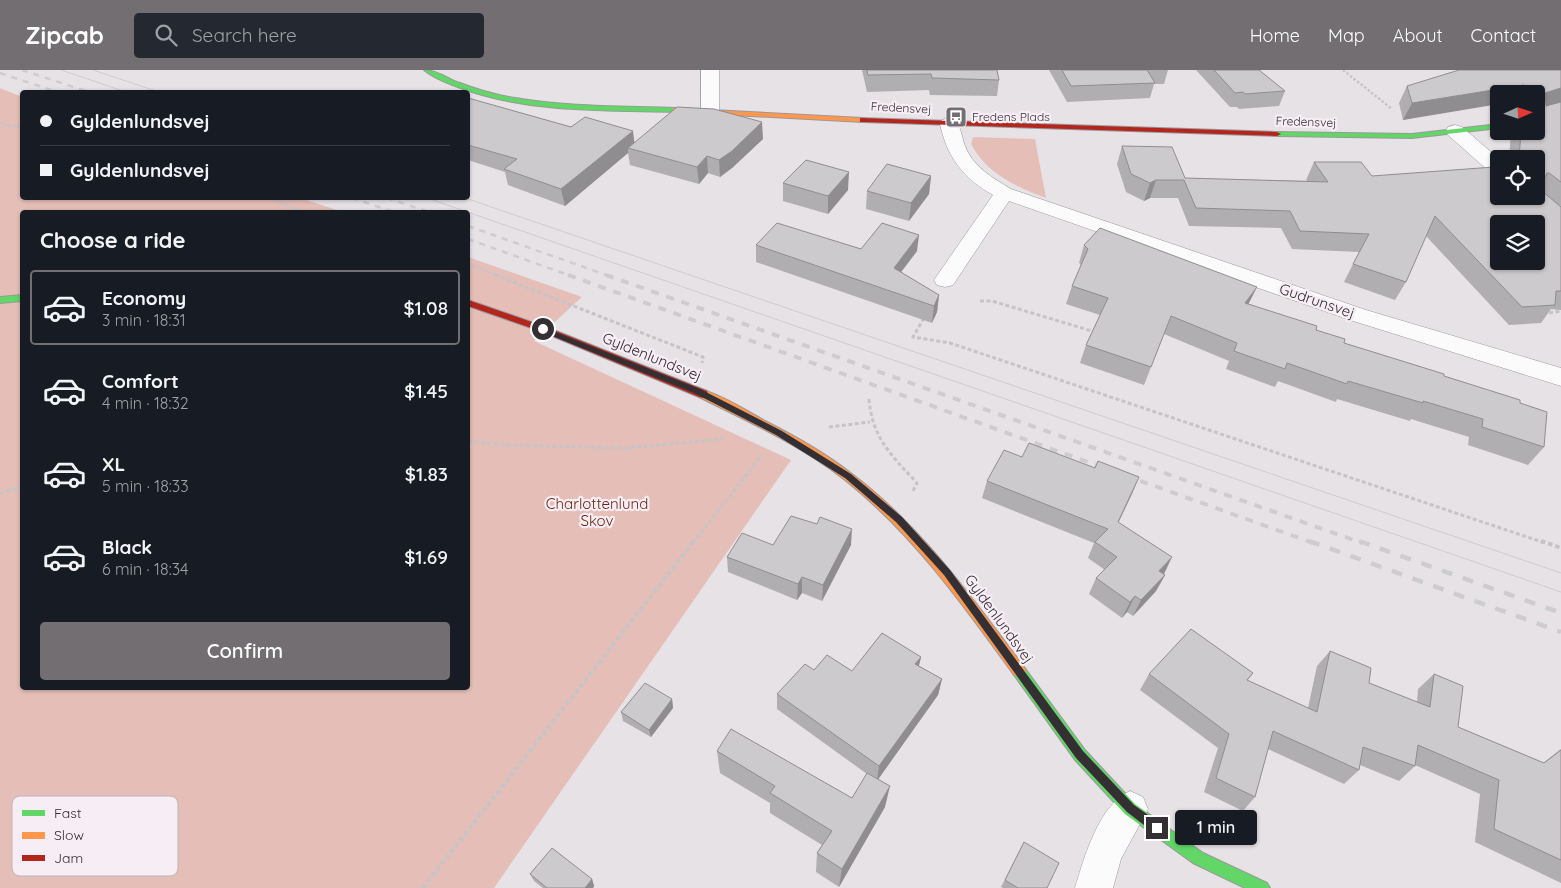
<!DOCTYPE html>
<html lang="en">
<head>
<meta charset="utf-8">
<style>
	:root { --surface:#171b24; --page:#242831; --text:#f1f3f6; --muted:#9ea1a6; --line:#363941; --accent:#726e71 }
	body { margin:0; font-family:Quicksand,sans-serif; background:var(--page); color:var(--text); height:100vh; display:flex; flex-direction:column; font-size:19px; white-space:nowrap }
	* { box-sizing:border-box; margin:0 }
	p { font-size:16px; color:var(--muted) }
	.icon { flex:none; width:28px; height:28px; fill:none; stroke:currentColor; stroke-width:2; stroke-linecap:round; stroke-linejoin:round }
	.map { position:relative; flex:1; overflow:hidden }
	.side { position:absolute; left:20px; top:140px; width:450px; height:480px; display:flex; flex-direction:column; background:var(--surface); border-radius:5px; box-shadow:0 1px 4px #0004 }
	.side>* { flex:none }
	.top-card { position:absolute; left:20px; top:20px; width:450px; height:110px; border-radius:5px; box-shadow:0 1px 4px #0004; display:grid; align-content:center; height:110px; padding:0 20px; background:var(--surface) }
	.needle { width:32px; rotate:87deg }
	.controls { position:absolute; left:1490px; top:15px; display:grid; gap:10px }
	.controls a { display:grid; place-items:center; width:55px; height:55px; border-radius:5px; background:var(--surface); box-shadow:0 1px 4px #0004; font-size:25px }
	.end { position:absolute; width:22px; height:22px; margin:-11px; border:6px solid #332f32; background:#fff; box-shadow:0 0 0 2px #fff }
	.from { border-radius:50% }
	.bubble { position:absolute; height:35px; border-radius:5px; background:var(--surface); box-shadow:0 1px 4px #0004; font-size:16px; font-weight:600; line-height:35px; text-align:center }
	.top-card b { display:flex; align-items:center; gap:18px; height:48px; font-size:19px }
	.top-card b+b { border-top:1px solid var(--line) }
	.top-card i { width:12px; height:12px; background:var(--text) }
	ul { padding:0; list-style:none }
	li { display:flex; align-items:center; gap:15px; height:75px; margin:0 10px 8px; padding:0 10px; border:2px solid transparent; border-radius:5px }
	li div { flex:1 }
	li b { display:block; font-size:19px }
	li em { font-style:normal; font-weight:600 }
	li.on { border-color:var(--accent) }
	li>.icon { width:45px; height:45px; stroke-width:1.5 }
	h2 { padding:0 20px; font-size:22px; line-height:60px }
	.primary-button { display:flex; gap:10px; margin-top:auto; padding:10px 20px }
	.primary-button a { flex:1; height:58px; border-radius:5px; background:var(--accent); color:#fff; font-size:20px; font-weight:600; line-height:58px; text-align:center }
	header { display:flex; align-items:center; gap:30px; box-sizing:border-box; height:70px; padding:0 25px; background:var(--accent); color:#fff }
	header strong { font-size:24px }
	nav { display:flex; gap:28px; margin-inline-start:auto; font-size:18px }
	.search { width:350px; height:45px; background:var(--page); display:flex; align-items:center; gap:12px; box-sizing:border-box; padding:0 18px; border-radius:5px; color:var(--muted); font-size:19px }
	.map>svg:first-child { display:block }
	.green { fill:#e5bfb7 }
	.lines { fill:none; stroke-linecap:round; stroke-linejoin:round }
	.street-casing { stroke:#9c989b; stroke-width:1 }
	.fast-casing { stroke:#9c989b; stroke-width:2 }
	.slow-casing { stroke:#9c989b; stroke-width:2 }
	.jam-casing { stroke:#9c989b; stroke-width:2 }
	.path-far2 { stroke:#c6c4c6; stroke-width:2.5; stroke-dasharray:2.5 2; stroke-linecap:butt }
	.path-far1 { stroke:#c6c4c6; stroke-width:3; stroke-dasharray:4 2.5; stroke-linecap:butt }
	.path { stroke:#c6c4c6; stroke-width:4; stroke-dasharray:4.5 3; stroke-linecap:butt }
	.street { fill:#fbfbfb; fill-rule:evenodd }
	.fast { fill:#63d668; fill-rule:evenodd }
	.slow { fill:#ff974d; fill-rule:evenodd }
	.jam { fill:#b3261e; fill-rule:evenodd }
	.tram { stroke:#cecdcd; stroke-width:1 }
	.rail-far2 { stroke:#cecdcd; stroke-width:2.5; stroke-dasharray:6 6; stroke-linecap:butt }
	.rail-far1 { stroke:#cecdcd; stroke-width:4; stroke-dasharray:8 8; stroke-linecap:butt }
	.rail { stroke:#cecdcd; stroke-width:4.5; stroke-dasharray:11 11; stroke-linecap:butt }
	.wall { fill:#b0aeb1 }
	.shaded-wall { fill:#908d90 }
	.building { fill:#cdcace; stroke:#908d90; fill-rule:evenodd }
	.route { fill:#332f32 }
	.labels { text-anchor:middle; stroke-width:4.5; stroke-linejoin:round; paint-order:stroke }
	.far-street-label { font-size:12px; fill:#332f32; stroke:#f6edf5 }
	.far-poi-label { font-size:12px; fill:#332f32; stroke:#f6edf5; text-anchor:start }
	.street-label { font-size:15px; fill:#332f32; stroke:#f6edf5 }
	.park-label { font-size:15px; fill:#6f2510; stroke:#f6edf5 }
	.key { fill:#f6edf5; stroke:#bcb4ba; stroke-width:1 }
	.key-label { font-size:14px; fill:#332f32 }
</style>
</head>
<body>
<header>
<strong>Zipcab</strong>
<div class="search"><svg class="icon" aria-label="search" viewBox="0 0 24 24"><circle cx="10" cy="10" r="6"/><path d="M15 15l6 6"/></svg>Search here</div>
<nav><a>Home</a><a>Map</a><a>About</a><a>Contact</a></nav>
</header>
<div class="map">
<svg width="1561" height="818" viewBox="0 0 1561 818">
	<rect width="100%" height="100%" fill="#e7e2e6"/>
	<g class="green">
		<path d="M0 18 22 27V128H300L343 142H22V618H468V187L582 227 534 271 791 390 494 818H0Z"/>
		<path d="M973 67 1035 69 1046 128C1015 116 987 104 971 74Z"/>
	</g>
	<g class="lines">
		<g class="street-casing">
			<g id="street">
				<path d="M701 0H719V42L716 46H704L701 42Z"/>
				<path d="M949 48 956 50C961 58 962 68 965 76 973 97 993 108 1011 119L1366 240 1561 298V316L1350 250 1009 131 953 215 945 217 937 215 934 210 993 125C963 108 947 87 940 54L942 50Z"/>
				<path d="M1455 55 1462 57 1499 89V106L1492 104 1448 65 1446 61 1448 57Z"/>
				<path d="M1130 721 1143 727 1148 739 1121 789 1113 818H1075C1084 788 1099 734 1130 721Z"/>
			</g>
		</g>
		<g class="fast-casing">
			<g id="fast">
				<path d="M424 0C438 0 447 9 460 13 478 20 496 25 515 28 568 37 623 36 676 38L680 40 676 42C606 40 533 43 466 20 452 15 435 9 424 0Z"/>
				<path d="M1499 54V58L1412 68 1277 66 1273 64 1277 62 1412 64Z"/>
				<path d="M22 225V231L0 233V227Z"/>
				<path d="M1019 595 1024 597 1085 680 1135 734 1203 783 1267 813 1270 818H1245L1193 793 1125 744 1075 690 1014 605 1012 601 1014 597Z"/>
			</g>
		</g>
		<g class="slow-casing">
			<g id="slow">
				<path d="M673 38 863 48 867 50 863 52 676 42 672 40Z"/>
				<path d="M703 320C724 326 745 340 765 351 795 366 825 383 852 404 921 456 972 528 1024 597L1026 601 1024 605 1019 607 1014 605C964 536 913 464 845 410 801 375 749 352 699 327L698 324Z"/>
			</g>
		</g>
		<g class="jam-casing">
			<g id="jam">
				<path d="M860 48 1277 62 1281 64 1277 66 863 52H860Z"/>
				<path d="M468 230 546 257 707 321 708 324 703 328 699 327 540 261 468 236Z"/>
			</g>
		</g>
		<g class="path-far2">
			<path d="M1343 0 1392 39"/>
			<path d="M0 53 22 58"/>
			<path d="M270 128 304 142"/>
			<path d="M468 194 499 206"/>
		</g>
		<g class="path-far1">
			<path d="M495 205 703 287 702 293"/>
			<path d="M980 231H992L1095 262"/>
			<path d="M1549 243 1561 241"/>
			<path d="M924 248 913 267 950 273 1545 473"/>
			<path d="M869 329C872 368 892 386 917 413L913 421"/>
			<path d="M829 357 870 352"/>
			<path d="M468 371 507 375 625 378 723 369"/>
			<path d="M0 423 22 417"/>
			<path d="M693 473 762 385"/>
		</g>
		<g class="path">
			<path d="M1541 471 1561 478"/>
			<path d="M423 818 694 471"/>
		</g>
		<use href="#street" class="street"/>
		<use href="#fast" class="fast"/>
		<use href="#slow" class="slow"/>
		<use href="#jam" class="jam"/>
		<g class="tram">
			<path d="M61 0 126 22"/>
			<path d="M93 0 159 22"/>
			<path d="M427 128 1561 522"/>
			<path d="M465 128 1561 503"/>
		</g>
		<g class="rail-far2">
			<path d="M22 0 89 22"/>
			<path d="M0 3 57 22"/>
			<path d="M352 128 394 142"/>
			<path d="M387 128 429 142"/>
			<path d="M468 156 609 206"/>
			<path d="M468 169 571 206"/>
		</g>
		<g class="rail-far1">
			<path d="M568 205 1313 473"/>
			<path d="M606 205 1362 473"/>
		</g>
		<g class="rail">
			<path d="M1309 471 1561 562"/>
			<path d="M1359 471 1561 543"/>
		</g>
	</g>
	<g class="wall">
		<path d="M862 0H997L999 10 997 26 930 25 929 20 867 22Z"/>
		<path d="M1049 0H1168L1164 14H1154L1150 28 1067 32Z"/>
		<path d="M1196 0H1259L1285 21 1279 36 1239 39 1237 37H1230Z"/>
		<path d="M1561 0V240L1551 239 1541 253 1509 255 1426 166 1406 212 1395 230 1344 212 1359 182 1292 179 1281 158 1189 156 1178 128H1150L1144 131 1126 122 1117 94 1122 76 1185 108 1307 111 1306 110 1314 92 1372 106 1499 126H1536V89H1509L1511 61H1536V24H1499L1403 50 1399 33 1407 16Z"/>
		<path d="M468 28 571 57 635 72 763 69 732 98 720 107 708 103 699 114 630 95 628 83 565 136 508 115 505 102 468 90Z"/>
		<path d="M931 106 929 124 909 151 866 139 867 121Z"/>
		<path d="M783 113 848 120 828 144 783 131Z"/>
		<path d="M756 175 917 181 901 202 939 225 937 242 932 253 756 192Z"/>
		<path d="M1084 175 1249 234 1316 260 1344 273 1444 306 1520 333 1544 377 1528 395 1468 375 1469 367 1411 349 1410 351 1337 329 1336 332 1278 311 1275 317 1226 299 1229 291 1164 264 1144 315 1080 293 1086 275 1100 245 1066 234 1072 216 1081 195 1079 193Z"/>
		<path d="M1095 398 1139 407 1118 452 1165 505 1156 521 1133 546 1127 542 1122 548 1089 524 1096 508 1105 500 1088 488 1094 473 982 428 987 411Z"/>
		<path d="M851 475 822 531 802 523 797 530 728 502 727 487Z"/>
		<path d="M1330 581 1369 613 1417 632 1418 619 1434 604 1458 657 1543 693 1561 679V813L1475 772 1480 724 1415 695V696L1399 711 1360 695 1359 700 1344 714 1268 679 1255 727 1243 741 1204 722 1218 678 1140 620 1149 604 1253 603 1247 611 1308 638 1317 596Z"/>
		<path d="M921 587 919 596 942 609 938 625 878 709 885 737 839 817 816 802 817 783 822 775 770 743V733L720 703 717 681 852 728 867 704 777 639V624L814 600 852 601Z"/>
		<path d="M672 629 673 638 651 667 623 651 621 642Z"/>
		<path d="M1024 772 1047 818H1003L1001 817Z"/>
		<path d="M530 804 592 809 594 816 593 818H543L534 811Z"/>
	</g>
	<g class="shaded-wall">
		<path d="M1524 15 1519 24H1499V34L1403 50 1412 33Z"/>
		<path d="M1561 18V32L1536 39 1545 23Z"/>
		<path d="M762 52 763 69 732 98 720 107 719 90Z"/>
		<path d="M633 61 635 77 628 78V83L565 136 561 119Z"/>
		<path d="M707 86 708 103 699 114 697 97Z"/>
		<path d="M849 102 848 120 828 144V126Z"/>
		<path d="M931 106 929 124 909 151 911 133Z"/>
		<path d="M1156 110 1150 128 1144 131 1150 113Z"/>
		<path d="M919 165 917 181 892 214 894 198Z"/>
		<path d="M1257 217 1248 235 1245 233Z"/>
		<path d="M939 225 937 242 932 253 934 236Z"/>
		<path d="M1139 407 1132 424 1111 468 1118 452Z"/>
		<path d="M852 459 851 475 822 531 823 515Z"/>
		<path d="M1172 487 1164 504 1150 517 1159 501Z"/>
		<path d="M1165 505 1156 521 1133 546 1141 530Z"/>
		<path d="M802 507V523L797 530 798 514Z"/>
		<path d="M1135 526 1127 542 1122 548 1130 532Z"/>
		<path d="M921 587 917 603 915 594Z"/>
		<path d="M942 609 938 625 877 711 879 696Z"/>
		<path d="M672 629 673 638 651 667 649 660Z"/>
		<path d="M890 716 885 737 839 817 842 799Z"/>
		<path d="M592 809 594 816 593 818H585Z"/>
	</g>
	<g class="building">
		<path d="M867 0H997L999 10 932 8 931 4 868 5Z"/>
		<path d="M1062 0H1147L1155 13 1071 16Z"/>
		<path d="M1214 0H1259L1285 21 1245 24 1243 22 1235 23Z"/>
		<path d="M1459 0H1561V18L1545 23 1546 36 1561 32V112L1549 103H1547L1546 106 1536 107V89H1519L1521 61H1536V24H1524V15L1412 33 1407 16Z"/>
		<path d="M468 28 571 57 585 47 633 61 561 119 504 99 517 89 468 75Z"/>
		<path d="M677 37 714 39 762 52 732 81 719 90 707 86 697 97 628 78Z"/>
		<path d="M1122 76 1172 77 1185 108 1328 112 1314 92H1361L1372 106 1494 97 1499 102V126H1536V116L1561 137V221H1556L1555 235 1522 237 1435 146 1406 212 1353 194 1369 164 1300 161 1290 141 1196 138 1184 110H1156L1150 113 1131 104ZM1499 154H1536V191H1499Z"/>
		<path d="M806 90 849 102 828 126 783 113Z"/>
		<path d="M887 94 931 106 911 133 867 121Z"/>
		<path d="M777 153 861 179 882 153 919 165 894 198 939 225 934 236 756 175Z"/>
		<path d="M1100 158 1257 217 1245 233 1317 256 1316 260 1345 269 1344 273 1444 304V306L1520 330V333L1547 342 1544 377 1482 357 1483 349 1423 331V333L1348 311 1347 314 1287 293 1285 299 1234 281 1237 273 1171 246 1151 297 1086 275 1108 228 1072 216 1088 179 1084 175Z"/>
		<path d="M1029 373 1095 398 1098 391 1139 407 1118 452 1172 487 1159 501 1165 505 1141 530 1135 526 1130 532 1096 508 1117 487 1095 472 1108 459 987 411 1004 380 1022 387Z"/>
		<path d="M791 446 817 454 820 447 852 459 823 515 802 507 798 514 727 487 742 463 773 475Z"/>
		<path d="M1191 559 1253 603 1247 610 1317 642 1330 581 1371 598 1369 613 1430 637 1434 604 1463 616 1458 657 1544 693 1561 680V790L1494 759 1499 710 1418 675 1415 696 1363 677 1359 700 1273 661 1255 727 1216 708 1229 664 1149 604Z"/>
		<path d="M882 563 921 587 915 594 942 609 879 696 777 624 805 594 814 600 827 585 852 601Z"/>
		<path d="M645 613 672 629 649 660 621 642Z"/>
		<path d="M731 659 852 728 867 703 890 716 842 799 817 783 832 761 770 723 775 716 717 681Z"/>
		<path d="M1024 772 1059 793 1047 818H1018L1005 810Z"/>
		<path d="M552 778 592 809 585 818H547L530 804Z"/>
	</g>
	<path class="route" d="M540 258H545L700 319 782 361 851 404 902 447 950 500 1083 681 1134 735 1161 754V762H1153L1127 742 1076 688 944 505 896 452 845 408 776 365 694 323 540 261Z"/>
	<defs>
		<g id="bus-square" transform="scale(1.125)"><rect x="-9" y="-9" width="18" height="18" rx="4" fill="#726e71" stroke="#f6edf5"/><path d="M-5-6H5V4H4V6H2V4H-2V6H-4V4H-5ZM-3.5-4V0h7V-4ZM-3.5 1.2v1.5H-2V1.2ZM2 1.2v1.5H3.5V1.2Z" fill="#fff"/></g>
	</defs>
	<g fill-rule="evenodd">
		<use href="#bus-square" x="956" y="47"/>
	</g>
	<g class="labels">
		<g class="far-street-label">
			<text transform="translate(901 38) rotate(3)" y="4">Fredensvej</text>
			<text transform="translate(1306 52) rotate(2)" y="4">Fredensvej</text>
		</g>
		<g class="far-poi-label">
			<text x="972" y="51">Fredens Plads</text>
		</g>
		<g class="street-label">
			<text transform="translate(1317 231) rotate(19)" y="5">Gudrunsvej</text>
			<text transform="translate(652 287) rotate(22)" y="5">Gyldenlundsvej</text>
			<text transform="translate(999 549) rotate(54)" y="5">Gyldenlundsvej</text>
		</g>
		<g class="park-label">
			<text x="597" y="439">Charlottenlund<tspan x="597" dy="17">Skov</tspan></text>
		</g>
	</g>
	<rect x="12" y="726" width="166" height="80" rx="8" class="key"/>
	<rect x="22" y="740" width="23" height="6" fill="#63d668"/>
	<rect x="22" y="762" width="23" height="7" fill="#ff974d"/>
	<rect x="22" y="785" width="23" height="6" fill="#b3261e"/>
	<g class="key-label">
		<text x="54" y="748">Fast</text>
		<text x="54" y="770">Slow</text>
		<text x="54" y="793">Jam</text>
	</g>
</svg>
<div class="controls">
<a><svg class="needle" viewBox="-14 -14 28 28"><path d="M0-13l5 13h-10z" fill="#e53935"/><path d="M0 13l5-13h-10z" fill="#9ea1a6"/></svg></a>
<a><svg class="icon" aria-label="locate" viewBox="0 0 24 24"><circle cx="12" cy="12" r="6"/><path d="M12 2v4M12 18v4M2 12h4M18 12h4"/></svg></a>
<a><svg class="icon" aria-label="layers" viewBox="0 0 24 24"><path d="M12 4l9 5-9 5-9-5zM3 14l9 5 9-5"/></svg></a>
</div>
<i class="end from" style="left:543px;top:259px"></i>
<i class="end" style="left:1157px;top:758px"></i>
<div class="bubble" style="left:1175px;top:740px;width:82px">1 min</div>
<div class="top-card">
<b><i class="from"></i>Gyldenlundsvej</b>
<b><i></i>Gyldenlundsvej</b>
</div>
<section class="side">
<h2>Choose a ride</h2>
<ul>
<li class="on"><svg class="icon" aria-label="car" viewBox="0 0 24 24"><path d="M5 17H2v-5l4-1 3-4h7l3 4 3 1v5h-3M9 17h6M6 11h13"/><circle cx="7" cy="17" r="2"/><circle cx="17" cy="17" r="2"/></svg><div><b>Economy</b><p>3 min · 18:31</p></div><em>$1.08</em></li>
<li><svg class="icon" aria-label="car" viewBox="0 0 24 24"><path d="M5 17H2v-5l4-1 3-4h7l3 4 3 1v5h-3M9 17h6M6 11h13"/><circle cx="7" cy="17" r="2"/><circle cx="17" cy="17" r="2"/></svg><div><b>Comfort</b><p>4 min · 18:32</p></div><em>$1.45</em></li>
<li><svg class="icon" aria-label="car" viewBox="0 0 24 24"><path d="M5 17H2v-5l4-1 3-4h7l3 4 3 1v5h-3M9 17h6M6 11h13"/><circle cx="7" cy="17" r="2"/><circle cx="17" cy="17" r="2"/></svg><div><b>XL</b><p>5 min · 18:33</p></div><em>$1.83</em></li>
<li><svg class="icon" aria-label="car" viewBox="0 0 24 24"><path d="M5 17H2v-5l4-1 3-4h7l3 4 3 1v5h-3M9 17h6M6 11h13"/><circle cx="7" cy="17" r="2"/><circle cx="17" cy="17" r="2"/></svg><div><b>Black</b><p>6 min · 18:34</p></div><em>$1.69</em></li>
</ul>
<div class="primary-button"><a>Confirm</a></div>
</section>
</div>
</body>
</html>
